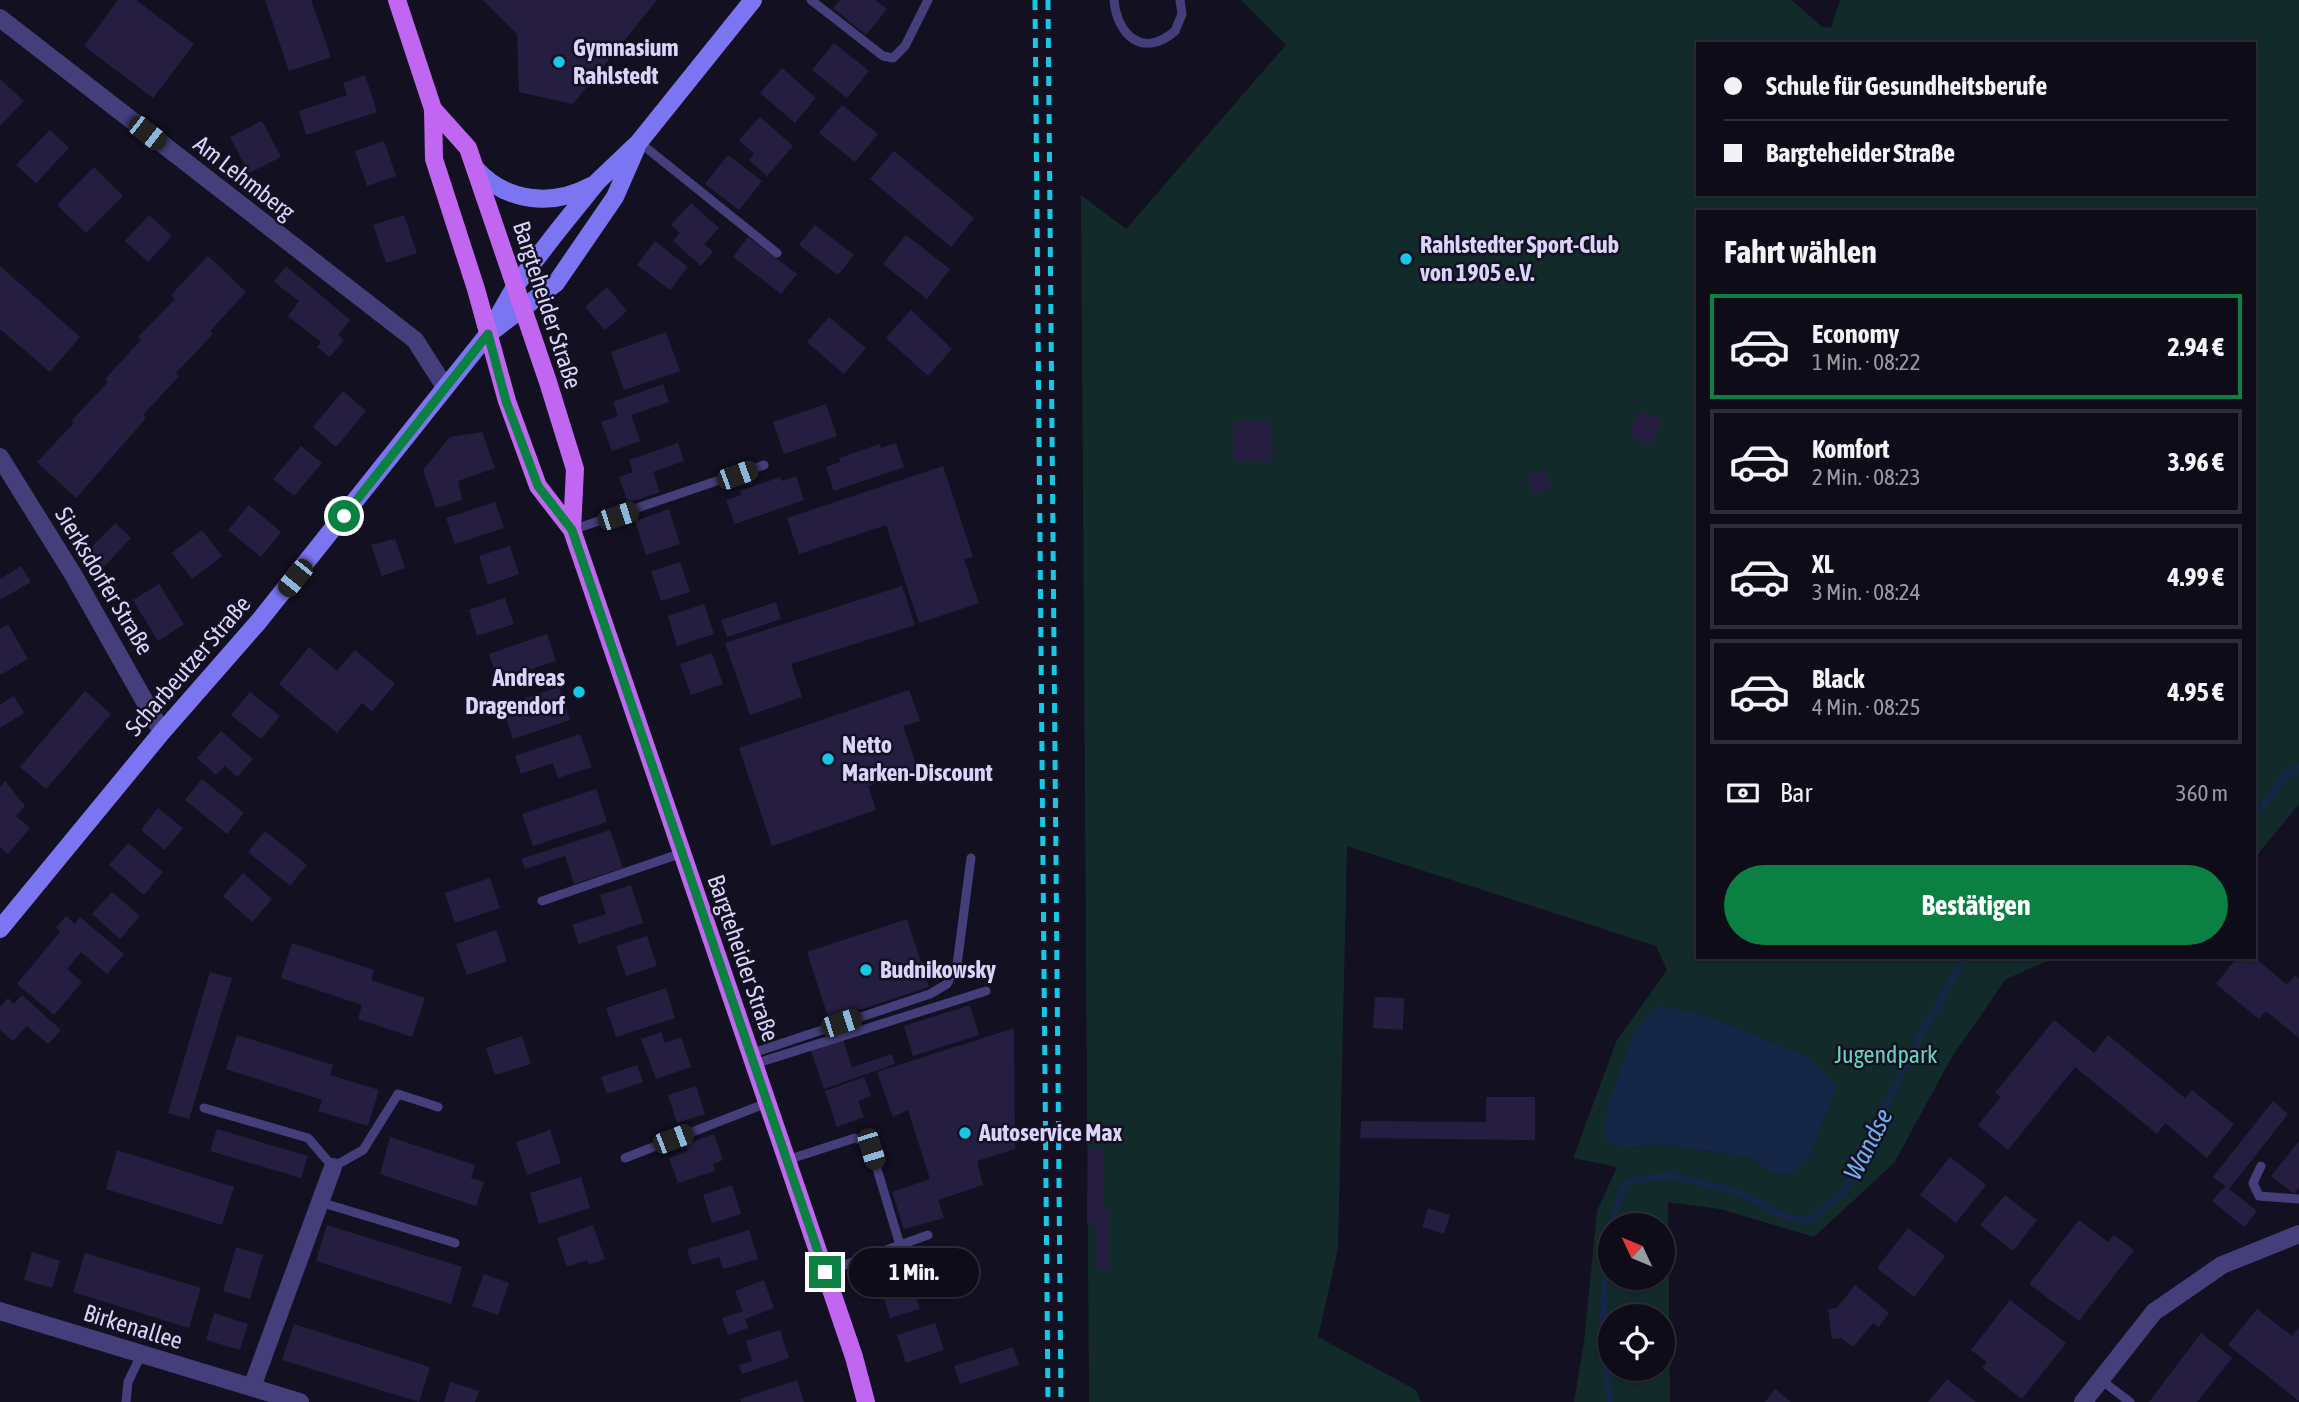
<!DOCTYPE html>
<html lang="de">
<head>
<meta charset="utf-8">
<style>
	:root { --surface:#0e0c19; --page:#171522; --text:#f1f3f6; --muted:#9b9ba2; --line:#2e2c38; --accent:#0b8043 }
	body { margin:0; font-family:"Asap Condensed",sans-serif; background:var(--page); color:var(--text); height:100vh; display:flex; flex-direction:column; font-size:26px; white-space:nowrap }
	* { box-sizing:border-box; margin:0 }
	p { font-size:23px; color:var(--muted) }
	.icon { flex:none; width:38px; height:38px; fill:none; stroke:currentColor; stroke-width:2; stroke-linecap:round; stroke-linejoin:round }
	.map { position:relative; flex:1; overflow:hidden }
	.drawer { position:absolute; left:1696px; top:210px; width:560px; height:749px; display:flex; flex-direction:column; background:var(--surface); border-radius:0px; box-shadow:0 2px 5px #0004,0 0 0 2px var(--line) }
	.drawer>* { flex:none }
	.banner { position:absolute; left:1696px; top:42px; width:560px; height:154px; border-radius:0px; box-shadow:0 2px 5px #0004,0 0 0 2px var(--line); display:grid; align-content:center; height:154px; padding:0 28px; background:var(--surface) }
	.needle { width:46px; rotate:314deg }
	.tools { position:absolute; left:1598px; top:1213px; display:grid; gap:14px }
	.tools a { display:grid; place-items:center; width:77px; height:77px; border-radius:50%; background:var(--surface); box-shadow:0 2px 5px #0004,0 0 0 2px var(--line); font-size:35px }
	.end { position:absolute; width:32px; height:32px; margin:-16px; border:9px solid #0b8043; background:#fff; box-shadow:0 0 0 4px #fff }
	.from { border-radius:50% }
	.bubble { position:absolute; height:49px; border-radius:24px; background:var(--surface); box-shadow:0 2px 5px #0004,0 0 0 2px var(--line); font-size:23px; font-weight:700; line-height:49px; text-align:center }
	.car { position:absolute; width:21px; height:42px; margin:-21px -10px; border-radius:9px; box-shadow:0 0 5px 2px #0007; background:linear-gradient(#222 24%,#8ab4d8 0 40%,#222 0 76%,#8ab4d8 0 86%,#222 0) }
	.banner b { display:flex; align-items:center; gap:24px; height:66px; font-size:26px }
	.banner b+b { border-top:2px solid var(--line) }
	.banner i { width:18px; height:18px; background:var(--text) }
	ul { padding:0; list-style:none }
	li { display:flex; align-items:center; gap:21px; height:105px; margin:0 14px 10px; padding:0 14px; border:4px solid var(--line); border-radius:0px }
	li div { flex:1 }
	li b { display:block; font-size:26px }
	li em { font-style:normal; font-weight:700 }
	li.active { border-color:var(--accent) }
	li>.icon { width:63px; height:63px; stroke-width:1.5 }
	h2 { padding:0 28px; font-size:32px; line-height:84px }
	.pay { display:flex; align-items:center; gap:18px; height:77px; padding:0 28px; font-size:26px }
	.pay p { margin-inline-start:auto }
	.cta { display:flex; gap:14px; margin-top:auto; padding:14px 28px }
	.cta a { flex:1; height:80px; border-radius:42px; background:var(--accent); color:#fff; font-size:28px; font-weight:700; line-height:80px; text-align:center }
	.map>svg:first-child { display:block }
	.green { fill:#132a2a; fill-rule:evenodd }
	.water { fill:#152646 }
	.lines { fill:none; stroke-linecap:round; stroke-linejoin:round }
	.stream { stroke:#152646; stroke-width:7 }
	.building { fill:#261e40 }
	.lane { stroke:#443f7b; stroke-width:9 }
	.street { stroke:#443f7b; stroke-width:18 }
	.secondary { stroke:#7c75f1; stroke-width:18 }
	.primary { stroke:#c166f0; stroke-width:18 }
	.rail { stroke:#17c8e4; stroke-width:5; stroke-dasharray:10 9; stroke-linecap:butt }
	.route { stroke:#0b8043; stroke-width:9 }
	.poi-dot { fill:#17c8e4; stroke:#131021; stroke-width:2.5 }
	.labels { text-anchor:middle; stroke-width:5; stroke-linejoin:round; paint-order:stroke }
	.poi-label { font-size:24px; font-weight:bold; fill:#dad4fb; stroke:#131021; text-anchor:start }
	.street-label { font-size:24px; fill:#dad4fb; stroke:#131021 }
	.park-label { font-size:24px; fill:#68d3bc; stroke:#131021 }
	.water-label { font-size:26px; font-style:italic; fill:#6daff0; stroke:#131021 }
</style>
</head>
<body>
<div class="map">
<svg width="2299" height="1402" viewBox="0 0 2299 1402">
	<rect width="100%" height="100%" fill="#131021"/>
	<path class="green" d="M1241 0H1792L1822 27 1831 28 1840 0H2299V804L2254 859V212H1698V957H2057L2006 979 1952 1057 1894 1163 1814 1237 1720 1209 1668 1202 1670 1402H1574L1584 1342 1597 1211 1617 1167 1573 1158 1617 1040 1667 970 1656 946 1347 846 1338 1249 1318 1337 1416 1390 1421 1402H1089L1081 195 1126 229 1286 45ZM1698 44H2254V194H1698ZM1709 1017 1752 1035 1836 1085 1809 1158 1769 1172 1753 1158 1658 1144 1631 1148ZM1610 1225H1662V1278H1610ZM1610 1316H1662V1368H1610Z"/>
	<path class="water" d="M1658 1005 1709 1017 1807 1056 1837 1085 1809 1158 1790 1174 1769 1172 1753 1158 1658 1144 1631 1148 1605 1142 1607 1106 1634 1032Z"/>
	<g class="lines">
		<g class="stream">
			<path d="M2254 818 2287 774 2299 766"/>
			<path d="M1611 1225 1625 1183 1669 1175 1741 1193 1781 1215 1808 1222 1844 1192 1921 1035 1965 957"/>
			<path d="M1610 1402C1601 1346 1602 1285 1610 1229"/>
		</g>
	</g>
	<g class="building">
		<path d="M118 0H136L194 44 153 98 84 46Z"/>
		<path d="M265 0H311L331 57 289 71Z"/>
		<path d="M483 0H657L573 104 519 92 517 34Z"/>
		<path d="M840 0H875L887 9 866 35 833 8Z"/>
		<path d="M834 43 869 71 847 98 812 70Z"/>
		<path d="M782 68 816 98 795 123 760 93Z"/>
		<path d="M365 75 377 112 306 135 299 111 347 95 343 83Z"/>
		<path d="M0 79 24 101 0 126Z"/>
		<path d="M842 105 878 134 855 162 819 133Z"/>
		<path d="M760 117 793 146 767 176 749 160 754 154 739 140Z"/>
		<path d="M262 121 281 157 249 173 230 137Z"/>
		<path d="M50 130 69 148 36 183 16 165Z"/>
		<path d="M384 141 396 176 367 186 355 151Z"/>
		<path d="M894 151 974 218 951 247 870 179Z"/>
		<path d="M728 155 762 181 739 210 705 184Z"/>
		<path d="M94 167 123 196 86 233 57 205Z"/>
		<path d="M691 203 719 228 704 244 713 252 701 266 673 241 680 233 671 225Z"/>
		<path d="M149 215 172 236 148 262 125 241Z"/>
		<path d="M404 215 417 253 386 263 373 225Z"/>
		<path d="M815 225 854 255 838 275 799 245Z"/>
		<path d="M906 235 950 269 927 299 883 264Z"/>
		<path d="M748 237 797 274 781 294 733 257Z"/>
		<path d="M655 241 688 267 670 290 637 265Z"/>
		<path d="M208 256 246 292 210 331 213 334 176 373 179 376 143 415 146 418 76 498 37 462 74 423 71 421 108 382 105 379 141 340 138 337 175 299 171 295Z"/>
		<path d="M0 266 80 337 50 372 0 329Z"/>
		<path d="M286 266 350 320 338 335 344 340 330 357 317 347 321 342 288 316 299 301 274 282Z"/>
		<path d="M607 287 627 311 605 330 585 307Z"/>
		<path d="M911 310 952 349 928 376 886 338Z"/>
		<path d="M829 317 866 348 844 374 807 342Z"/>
		<path d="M666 332 680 371 624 390 611 352Z"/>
		<path d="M663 384 669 402 631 415 640 441 612 451 601 422 618 416 613 402Z"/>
		<path d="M343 391 366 411 336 447 313 427Z"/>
		<path d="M826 404 837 436 784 454 773 422Z"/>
		<path d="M1639 410 1662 420 1650 446 1628 436Z"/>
		<rect x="1233" y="422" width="39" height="40"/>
		<path d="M482 432 495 468 458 481 462 500 436 508 423 470 450 437Z"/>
		<path d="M678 443 684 461 653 472 660 492 628 503 619 477 633 472 629 460Z"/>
		<path d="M896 443 904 467 834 491 826 467 840 462 839 458 880 444 881 448Z"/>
		<path d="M301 446 322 463 294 496 273 479Z"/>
		<path d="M943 466 973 557 964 559 979 603 919 623 886 525 799 554 787 518Z"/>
		<path d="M1546 470 1551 489 1531 494 1527 475Z"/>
		<path d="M796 476 804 500 735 524 726 500 742 495 740 491 780 477 782 481Z"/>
		<path d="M495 502 504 528 455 544 446 518Z"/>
		<path d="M249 505 281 532 261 557 228 530Z"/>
		<path d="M669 509 680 544 646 555 635 521Z"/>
		<path d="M115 523 131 538 99 572 83 556Z"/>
		<path d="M202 530 222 556 192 579 172 553Z"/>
		<path d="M395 539 405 568 382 576 371 545Z"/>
		<path d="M510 546 519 574 488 585 479 556Z"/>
		<path d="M680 562 690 592 661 601 651 571Z"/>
		<path d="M21 566 31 582 0 600V579Z"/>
		<path d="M159 584 184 624 158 641 133 600Z"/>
		<path d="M902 586 915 625 791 664 802 697 750 715 725 643Z"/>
		<path d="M505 598 514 624 477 636 469 610Z"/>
		<path d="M776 602 781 619 727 637 721 620Z"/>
		<path d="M704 604 714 634 677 646 668 616Z"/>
		<path d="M8 624 28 659 0 675V629Z"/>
		<path d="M547 634 556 661 498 680 489 654Z"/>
		<path d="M309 647 337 671 355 650 395 684 372 711 362 703 337 733 279 684Z"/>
		<path d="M712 653 723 684 691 695 680 664Z"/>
		<path d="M559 687 570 720 513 739 502 706Z"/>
		<path d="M909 690 920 721 903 726 918 769 868 786 876 810 772 846 739 748Z"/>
		<path d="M85 691 111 714 46 789 20 767Z"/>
		<path d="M250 692 280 716 261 739 231 715Z"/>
		<path d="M14 696 24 713 0 728V705Z"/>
		<path d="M221 731 253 759 237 777 225 766 216 775 197 758Z"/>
		<path d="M580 734 592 767 558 778 553 763 521 774 515 756Z"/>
		<path d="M202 779 244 813 227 834 185 800Z"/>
		<path d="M5 781 25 806 16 816 30 828 8 854 0 847V787Z"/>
		<path d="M596 789 607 822 533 846 522 814Z"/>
		<path d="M158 808 183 828 165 850 141 830Z"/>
		<path d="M610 830 623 868 574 884 565 856 525 869 521 859Z"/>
		<path d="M265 831 307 865 290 886 248 852Z"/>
		<path d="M128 843 163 872 144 895 109 865Z"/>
		<path d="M243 873 272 899 252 922 223 896Z"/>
		<path d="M490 878 500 908 455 923 445 893Z"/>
		<path d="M631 885 643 923 579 944 572 925 606 914 600 895Z"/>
		<path d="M112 892 140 916 120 939 92 914Z"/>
		<path d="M66 916 75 924 80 917 124 954 107 974 81 952 67 969 82 982 54 1015 17 984 60 932 56 928Z"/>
		<path d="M907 919 929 987 829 1020 807 952Z"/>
		<path d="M496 930 507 961 467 975 456 944Z"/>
		<path d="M647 936 657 966 626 976 616 946Z"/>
		<path d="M292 943 374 970 371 980 425 998 412 1037 358 1019 362 1005 281 978Z"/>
		<path d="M2237 957H2254L2287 985 2295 975 2299 979V1038L2266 1011 2259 1019 2216 984Z"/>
		<path d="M210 972 232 978 189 1119 168 1113Z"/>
		<path d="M666 988 675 1018 616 1037 606 1008Z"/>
		<path d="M22 995 61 1030 48 1044 27 1026 13 1041 0 1030V1007L8 998 14 1004Z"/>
		<path d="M1375 997 1404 998 1403 1030 1373 1028Z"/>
		<path d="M970 1005 979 1035 913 1056 904 1026Z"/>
		<path d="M2054 1020 2094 1053 2108 1035 2185 1098 2192 1090 2234 1124 2207 1158 2165 1123 2157 1134 2075 1067 2008 1150 1978 1125 2001 1097 1995 1093Z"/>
		<path d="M1014 1028 1015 1149 977 1161 983 1185 938 1200 944 1218 904 1229 892 1192 930 1179 908 1110 893 1117 877 1072Z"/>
		<path d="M661 1032 665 1043 681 1037 691 1067 656 1079 641 1039Z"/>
		<path d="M237 1035 333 1065 330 1075 379 1090 368 1126 318 1111 322 1100 226 1069Z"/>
		<path d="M522 1036 531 1064 495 1075 486 1048Z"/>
		<path d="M843 1039 852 1067 892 1054 895 1064 824 1089 811 1051Z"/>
		<path d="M637 1065 643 1082 607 1094 601 1077Z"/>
		<path d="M864 1077 871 1096 858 1101 864 1117 837 1127 825 1091Z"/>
		<path d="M696 1086 705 1114 677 1123 668 1095Z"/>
		<path d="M1486 1097H1535V1140L1360 1138 1361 1121 1486 1122Z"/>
		<path d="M2273 1101 2288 1114 2229 1189 2257 1211 2244 1227 2212 1201 2225 1186 2213 1177Z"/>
		<path d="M217 1129 308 1156 301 1178 210 1151Z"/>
		<path d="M550 1130 561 1163 527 1175 516 1142Z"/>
		<path d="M714 1134 723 1160 713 1164 715 1171 678 1183 669 1158 688 1151 685 1144Z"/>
		<path d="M390 1137 475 1165 471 1178 484 1182 476 1206 380 1174Z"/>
		<path d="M2299 1141V1188L2294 1194 2271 1176Z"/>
		<path d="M1088 1148H1104L1103 1211H1110V1267H1095V1224L1087 1223Z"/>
		<path d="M117 1150 234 1187 222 1225 106 1189Z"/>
		<path d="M1950 1157 1986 1185 1956 1223 1920 1195Z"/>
		<path d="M581 1177 590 1208 539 1224 530 1193Z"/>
		<path d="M732 1185 741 1214 712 1223 703 1195Z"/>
		<path d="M2005 1195 2037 1220 2013 1251 1980 1225Z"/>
		<path d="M1428 1208 1450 1215 1444 1234 1422 1227Z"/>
		<path d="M2079 1220 2108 1242 2114 1235 2134 1250 2079 1321 2029 1284Z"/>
		<path d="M327 1225 462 1267 451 1304 316 1261Z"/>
		<path d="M593 1225 605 1259 589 1265 587 1260 567 1267 557 1238Z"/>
		<path d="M1908 1228 1945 1256 1914 1297 1877 1268Z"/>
		<path d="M749 1230 758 1259 723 1269 719 1257 692 1265 687 1249Z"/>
		<path d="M236 1247 263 1255 250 1299 223 1291Z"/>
		<path d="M32 1252 60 1261 52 1288 24 1280Z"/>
		<path d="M85 1253 201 1288 189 1328 73 1292Z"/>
		<path d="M484 1274 509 1283 498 1315 472 1306Z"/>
		<path d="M909 1277 920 1309 890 1318 880 1287Z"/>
		<path d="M764 1280 774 1308 745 1319 748 1328 728 1335 722 1318 743 1311 735 1291Z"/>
		<path d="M1855 1285 1889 1313 1879 1327 1873 1323 1853 1347 1841 1338 1832 1339 1828 1309 1837 1308Z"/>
		<path d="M2010 1300 2066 1343 2022 1399 1982 1368 1987 1362 1971 1350Z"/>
		<path d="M2257 1309 2292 1336 2299 1327V1401L2228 1345Z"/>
		<path d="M214 1313 248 1324 240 1350 206 1340Z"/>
		<path d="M935 1323 944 1350 906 1363 897 1335Z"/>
		<path d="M294 1324 430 1367 419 1402 282 1360Z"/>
		<path d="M780 1330 789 1358 742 1374 739 1365 752 1361 746 1341Z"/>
		<path d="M2201 1333 2232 1358 2197 1402H2149Z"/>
		<path d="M1013 1347 1019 1365 960 1384 954 1366Z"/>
		<path d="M1947 1379 1976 1402H1928Z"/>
		<path d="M797 1380 804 1402H741L740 1399Z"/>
		<path d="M450 1382 479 1391 475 1402H444Z"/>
		<path d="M1775 1389 1791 1402H1765Z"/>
	</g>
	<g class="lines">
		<g class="lane">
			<path d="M811 0 883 56 893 58 905 46 928 0"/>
			<path d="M1114 0C1117 35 1143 59 1175 31L1182 14 1180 0"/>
			<path d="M639 142 777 253"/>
			<path d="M572 530 764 465"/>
			<path d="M542 901 682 853"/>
			<path d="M750 1054 930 994 947 984 957 965 971 858"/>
			<path d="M754 1064 986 991"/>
			<path d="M204 1108 308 1138 333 1167 363 1150 398 1094 438 1107"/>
			<path d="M625 1158 767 1103"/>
			<path d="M787 1160 855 1138 864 1141 871 1149 900 1245"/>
			<path d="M2261 1166 2253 1183 2259 1196 2299 1199"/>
			<path d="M320 1202 455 1243"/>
			<path d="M825 1272 928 1235"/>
			<path d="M2101 1380 2130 1402"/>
			<path d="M126 1402 128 1382 141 1355"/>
		</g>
		<g class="street">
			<path d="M0 18 415 340 445 387"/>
			<path d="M0 457 74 576 162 732"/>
			<path d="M0 1311 300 1402"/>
			<path d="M252 1387 333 1167"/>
			<path d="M2083 1402 2154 1312 2222 1265 2299 1234"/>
		</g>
		<g class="secondary">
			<path d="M476 169C506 202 552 207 591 186"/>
			<path d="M491 332 556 283 615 197 636 149"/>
			<path d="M0 929 162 732 260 620 488 334 516 285 556 233 597 182 639 142 753 0"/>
		</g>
		<g class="primary">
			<path d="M397 0 433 109 434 159 476 289 507 401 538 486 572 530 854 1357 866 1402"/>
			<path d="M433 109 468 148 548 382 575 469 572 530"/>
		</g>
		<g class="rail">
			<path d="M1035 0 1048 1402"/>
			<path d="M1048 0 1061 1402"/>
		</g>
	</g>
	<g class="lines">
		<path class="route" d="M344 516 488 334 506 401 538 486 572 530 825 1272"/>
	</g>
	<g class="poi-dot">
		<circle cx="559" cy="62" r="7"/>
		<circle cx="1406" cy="259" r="7"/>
		<circle cx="579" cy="692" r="7"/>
		<circle cx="828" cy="759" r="7"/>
		<circle cx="866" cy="970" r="7"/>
		<circle cx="965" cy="1133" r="7"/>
	</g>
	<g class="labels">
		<g class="poi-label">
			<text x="573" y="56">Gymnasium<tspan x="573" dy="28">Rahlstedt</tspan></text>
			<text x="1420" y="253">Rahlstedter Sport-Club<tspan x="1420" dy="28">von 1905 e.V.</tspan></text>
			<text x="565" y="686" text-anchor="end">Andreas<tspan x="565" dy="28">Dragendorf</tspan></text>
			<text x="842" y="753">Netto<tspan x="842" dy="28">Marken-Discount</tspan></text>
			<text x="880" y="978">Budnikowsky</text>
			<text x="979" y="1141">Autoservice Max</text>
		</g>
		<g class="street-label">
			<text transform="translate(244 178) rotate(38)" y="8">Am Lehmberg</text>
			<text transform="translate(547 305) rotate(72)" y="8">Bargteheider Straße</text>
			<text transform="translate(104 581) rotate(59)" y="8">Sierksdorfer Straße</text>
			<text transform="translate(188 666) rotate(-49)" y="8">Scharbeutzer Straße</text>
			<text transform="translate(743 958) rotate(71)" y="8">Bargteheider Straße</text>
			<text transform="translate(133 1327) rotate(17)" y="8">Birkenallee</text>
		</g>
		<g class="park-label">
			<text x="1886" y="1063">Jugendpark</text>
		</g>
		<g class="water-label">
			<text transform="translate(1868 1144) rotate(-63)" y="9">Wandse</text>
		</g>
	</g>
</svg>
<div class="tools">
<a><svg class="needle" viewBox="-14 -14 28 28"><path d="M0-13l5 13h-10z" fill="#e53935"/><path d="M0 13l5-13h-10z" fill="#9b9ba2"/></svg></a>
<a><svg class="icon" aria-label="locate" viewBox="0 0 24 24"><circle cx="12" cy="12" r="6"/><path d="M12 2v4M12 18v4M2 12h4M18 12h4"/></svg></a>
</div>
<i class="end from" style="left:344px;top:516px"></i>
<i class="end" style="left:825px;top:1272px"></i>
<div class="bubble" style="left:849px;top:1248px;width:130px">1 Min.</div>
<i class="car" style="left:147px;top:133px;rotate:128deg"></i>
<i class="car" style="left:737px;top:475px;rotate:70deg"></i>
<i class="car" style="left:618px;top:516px;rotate:72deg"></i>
<i class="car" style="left:295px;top:578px;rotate:219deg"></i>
<i class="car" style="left:841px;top:1023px;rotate:72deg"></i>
<i class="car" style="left:673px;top:1139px;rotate:69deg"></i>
<i class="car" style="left:871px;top:1149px;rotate:163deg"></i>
<div class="banner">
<b><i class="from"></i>Schule für Gesundheitsberufe</b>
<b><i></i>Bargteheider Straße</b>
</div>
<section class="drawer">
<h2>Fahrt wählen</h2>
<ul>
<li class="active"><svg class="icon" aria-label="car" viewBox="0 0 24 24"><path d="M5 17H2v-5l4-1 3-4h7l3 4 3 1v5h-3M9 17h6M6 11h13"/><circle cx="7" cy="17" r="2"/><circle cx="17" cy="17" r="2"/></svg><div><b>Economy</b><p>1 Min. · 08:22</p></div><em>2.94 €</em></li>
<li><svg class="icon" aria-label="car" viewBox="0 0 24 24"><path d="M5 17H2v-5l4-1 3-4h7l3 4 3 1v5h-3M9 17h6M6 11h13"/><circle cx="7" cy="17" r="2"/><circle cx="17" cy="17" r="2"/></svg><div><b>Komfort</b><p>2 Min. · 08:23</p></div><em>3.96 €</em></li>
<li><svg class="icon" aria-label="car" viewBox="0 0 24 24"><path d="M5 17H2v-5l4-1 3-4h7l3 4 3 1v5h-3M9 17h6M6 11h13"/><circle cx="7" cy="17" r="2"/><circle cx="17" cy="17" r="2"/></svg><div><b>XL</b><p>3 Min. · 08:24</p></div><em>4.99 €</em></li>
<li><svg class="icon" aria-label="car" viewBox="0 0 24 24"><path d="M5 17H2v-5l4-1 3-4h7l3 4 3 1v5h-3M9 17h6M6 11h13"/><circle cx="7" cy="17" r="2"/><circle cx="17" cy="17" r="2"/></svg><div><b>Black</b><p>4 Min. · 08:25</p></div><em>4.95 €</em></li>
</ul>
<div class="pay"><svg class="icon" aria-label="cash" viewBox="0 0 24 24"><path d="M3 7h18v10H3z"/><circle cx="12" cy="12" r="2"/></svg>Bar<p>360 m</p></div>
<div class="cta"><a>Bestätigen</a></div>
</section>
</div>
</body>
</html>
